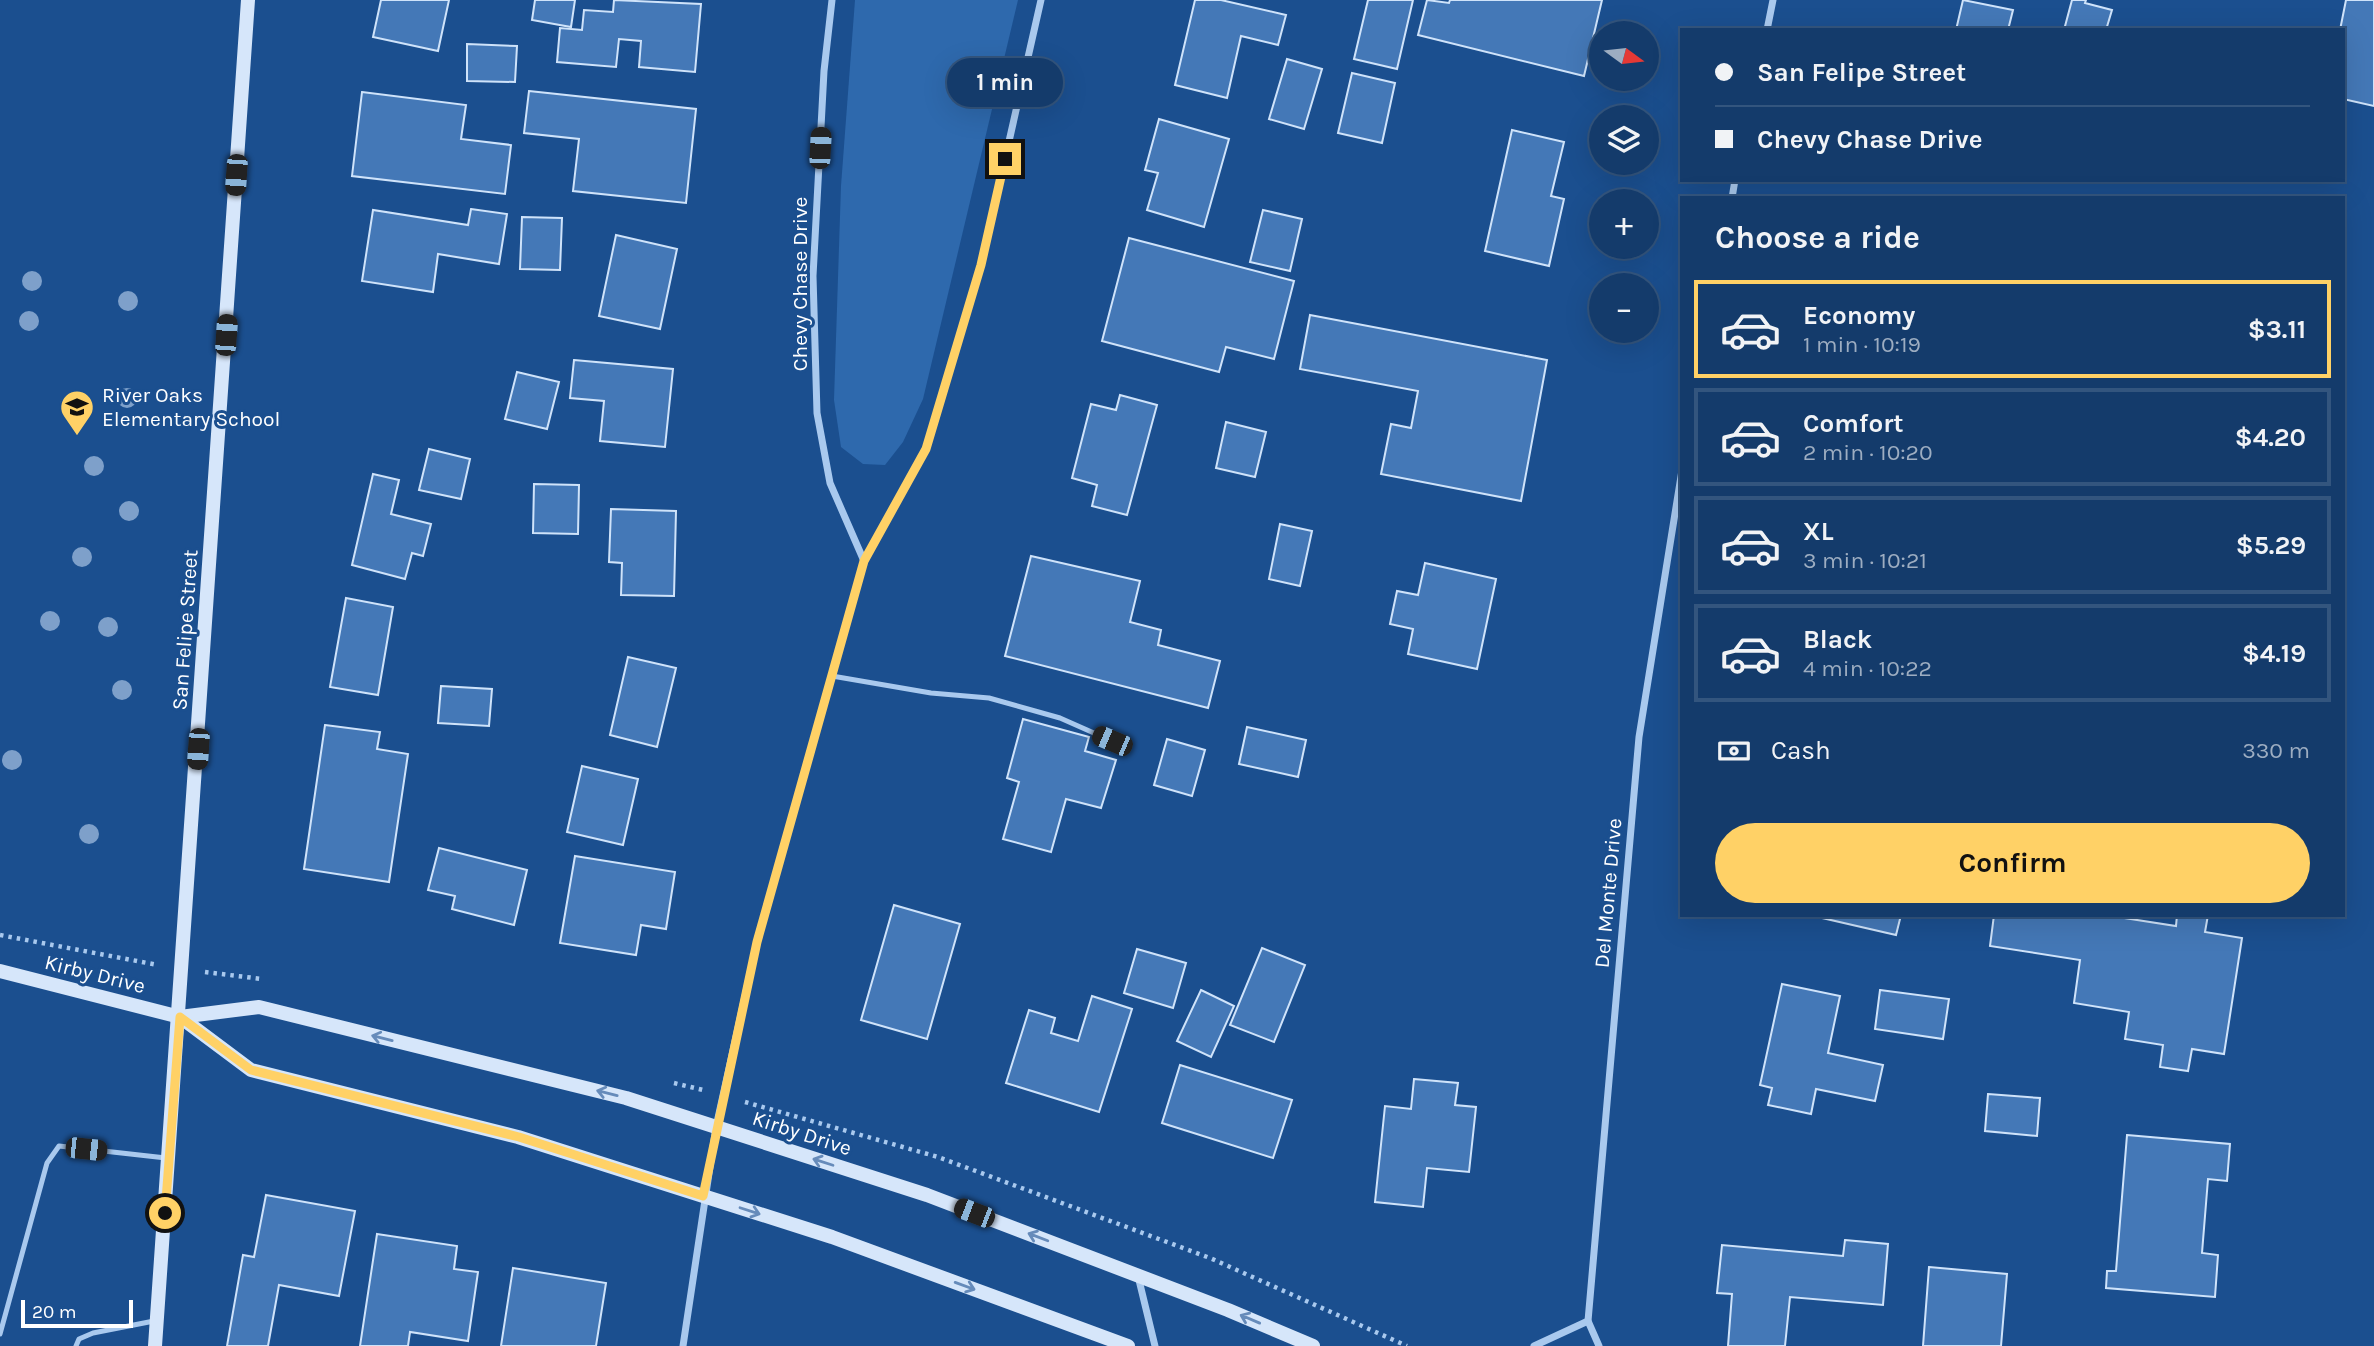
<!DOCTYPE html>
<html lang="en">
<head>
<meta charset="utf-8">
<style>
	:root { --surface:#143b6b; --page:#214673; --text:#f1f3f6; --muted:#9dadc1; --line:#33557e; --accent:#ffd166 }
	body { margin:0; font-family:Karla,sans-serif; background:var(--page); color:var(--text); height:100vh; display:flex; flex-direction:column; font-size:26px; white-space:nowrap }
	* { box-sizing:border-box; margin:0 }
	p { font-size:23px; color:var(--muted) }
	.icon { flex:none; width:38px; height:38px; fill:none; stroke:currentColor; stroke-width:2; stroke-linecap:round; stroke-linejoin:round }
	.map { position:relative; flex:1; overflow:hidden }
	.sheet { position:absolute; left:1680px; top:196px; width:665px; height:721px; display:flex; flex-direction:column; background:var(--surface); border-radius:0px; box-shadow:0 7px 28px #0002,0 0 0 2px var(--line) }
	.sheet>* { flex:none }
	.banner { position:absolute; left:1680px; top:28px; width:665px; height:154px; border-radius:0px; box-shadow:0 7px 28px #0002,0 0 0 2px var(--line); display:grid; align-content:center; height:154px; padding:0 35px; background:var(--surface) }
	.needle { width:46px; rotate:105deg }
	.controls { position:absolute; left:1589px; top:21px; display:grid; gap:14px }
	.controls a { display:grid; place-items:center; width:70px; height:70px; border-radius:50%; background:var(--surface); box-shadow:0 7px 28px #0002,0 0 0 2px var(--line); font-size:35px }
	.scale { position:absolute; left:21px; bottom:18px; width:112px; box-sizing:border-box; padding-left:7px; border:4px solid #fff; border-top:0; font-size:19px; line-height:24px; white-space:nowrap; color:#fff; -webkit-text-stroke:5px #1b4f8f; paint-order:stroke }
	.end { position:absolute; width:32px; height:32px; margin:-16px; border:9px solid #ffd166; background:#111; box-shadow:0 0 0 4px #111 }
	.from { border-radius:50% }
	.bubble { position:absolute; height:49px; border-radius:24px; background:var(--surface); box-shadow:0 7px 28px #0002,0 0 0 2px var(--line); font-size:23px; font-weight:700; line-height:49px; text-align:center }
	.car { position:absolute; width:21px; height:42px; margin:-21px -10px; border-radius:9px; box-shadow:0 0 5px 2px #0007; background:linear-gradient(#222 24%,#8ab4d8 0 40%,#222 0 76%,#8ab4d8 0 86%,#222 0) }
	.banner b { display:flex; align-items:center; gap:24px; height:66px; font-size:26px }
	.banner b+b { border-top:2px solid var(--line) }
	.banner i { width:18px; height:18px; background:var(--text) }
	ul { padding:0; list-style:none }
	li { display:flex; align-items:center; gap:21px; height:98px; margin:0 14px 10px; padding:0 21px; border:4px solid var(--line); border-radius:0px }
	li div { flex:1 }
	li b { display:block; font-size:26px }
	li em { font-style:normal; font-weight:700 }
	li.active { border-color:var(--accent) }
	li>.icon { width:63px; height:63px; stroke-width:1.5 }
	h2 { padding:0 35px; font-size:32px; line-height:84px }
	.pay { display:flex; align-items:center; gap:18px; height:77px; padding:0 35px; font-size:26px }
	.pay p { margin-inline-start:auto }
	.cta { display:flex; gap:14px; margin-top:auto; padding:14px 35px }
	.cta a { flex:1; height:80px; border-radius:42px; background:var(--accent); color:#111; font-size:28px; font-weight:700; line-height:80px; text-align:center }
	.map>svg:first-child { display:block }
	.green { fill:#2e69ad }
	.building { fill:#4478b7; stroke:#cfe3fa; stroke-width:2 }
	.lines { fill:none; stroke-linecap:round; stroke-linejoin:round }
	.path { stroke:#a9c9ee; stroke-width:4.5; stroke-dasharray:3.5 5; stroke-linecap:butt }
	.lane { stroke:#a9c9ee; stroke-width:5 }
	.street { stroke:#a9c9ee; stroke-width:7 }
	.secondary { stroke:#d6e6fa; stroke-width:14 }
	.tree { fill:#7ea0ca }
	.oneway { stroke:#668bba }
	.route { stroke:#ffd166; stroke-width:9 }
	.labels { text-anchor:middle; stroke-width:6; stroke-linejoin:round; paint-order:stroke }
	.street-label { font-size:21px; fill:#fff; stroke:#1b4f8f }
	.poi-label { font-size:21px; fill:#fff; stroke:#1b4f8f; text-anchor:start }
</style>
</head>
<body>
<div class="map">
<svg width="2374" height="1346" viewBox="0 0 2374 1346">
	<rect width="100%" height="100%" fill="#1b4f8f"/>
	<path class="green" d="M855 0H1018L923 399 903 442 885 465 863 464 841 447 834 400 841 186Z"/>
	<g class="building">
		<path d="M381 0H449L438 51 373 37Z"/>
		<path d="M535 0H575L571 27 532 20Z"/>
		<path d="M614 0 701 4 695 72 639 67 641 41 619 39 616 67 557 62 560 28 582 30 584 10 613 12Z"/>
		<path d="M1195 0H1221L1286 15 1278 45 1241 36 1227 98 1175 85Z"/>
		<path d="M1368 0H1413L1397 69 1354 59Z"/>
		<path d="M1427 0 1449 3 1450 0H1602L1584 76 1418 35Z"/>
		<path d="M1963 0 2013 10 2008 30H1956Z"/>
		<path d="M2072 0H2086L2085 3 2112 10 2106 30H2064Z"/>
		<path d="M2346 0H2374V106L2343 99V30H2340Z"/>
		<path d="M467 44 517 46 515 82 467 81Z"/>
		<path d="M1287 59 1322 69 1304 129 1269 119Z"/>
		<path d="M1352 73 1395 83 1382 143 1338 133Z"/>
		<path d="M529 91 696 109 686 203 573 191 579 139 524 133Z"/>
		<path d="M362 92 466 105 461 139 511 145 505 194 352 176Z"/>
		<path d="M1159 119 1229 139 1204 227 1147 210 1158 173 1145 170Z"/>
		<path d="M1512 130 1564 142 1551 196 1564 199 1549 266 1485 251Z"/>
		<path d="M471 209 507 214 499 264 438 254 433 292 362 281 373 210 468 225Z"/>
		<path d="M1263 210 1302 219 1290 271 1250 262Z"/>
		<path d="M522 217 562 218 560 270 520 269Z"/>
		<path d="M616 235 677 249 660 329 599 316Z"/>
		<path d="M1129 238 1294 281 1274 359 1226 347 1219 372 1102 341Z"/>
		<path d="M1310 315 1547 360 1521 501 1381 474 1391 424 1411 428 1418 391 1300 369Z"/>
		<path d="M574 360 673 369 665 447 600 441 604 401 570 398Z"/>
		<path d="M517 372 559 382 547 429 505 419Z"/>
		<path d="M1120 395 1157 405 1127 515 1092 506 1097 485 1072 478 1091 404 1116 410Z"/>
		<path d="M1226 422 1266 432 1255 477 1216 468Z"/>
		<path d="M429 449 470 459 461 499 419 490Z"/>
		<path d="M373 474 399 480 391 514 431 524 423 556 412 553 405 579 352 565Z"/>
		<path d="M534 484 579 485 578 534 533 533Z"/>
		<path d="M611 509 676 511 674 596 621 595 622 563 609 562Z"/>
		<path d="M1280 524 1312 531 1300 586 1269 579Z"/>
		<path d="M1031 556 1140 581 1130 622 1161 630 1158 645 1220 661 1208 708 1005 656Z"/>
		<path d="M1425 563 1496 579 1477 669 1408 654 1413 629 1390 624 1397 591 1418 595Z"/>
		<path d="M346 598 393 607 378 695 330 687Z"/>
		<path d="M628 657 676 668 657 747 610 735Z"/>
		<path d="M441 686 492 689 489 726 438 723Z"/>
		<path d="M1023 719 1089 737 1085 751 1116 760 1101 808 1066 799 1051 852 1003 839 1019 782 1007 778Z"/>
		<path d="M325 725 380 732 377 749 408 754 389 882 304 869Z"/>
		<path d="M1247 727 1306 740 1298 777 1239 764Z"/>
		<path d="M1167 739 1205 750 1192 796 1154 785Z"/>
		<path d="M582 766 638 779 623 845 567 832Z"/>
		<path d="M439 848 527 870 514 925 452 909 455 896 428 890Z"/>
		<path d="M575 856 675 872 666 929 641 925 636 955 560 943Z"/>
		<path d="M894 905 960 924 927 1039 861 1020Z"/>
		<path d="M1809 915H1901L1896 935Z"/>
		<path d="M1994 915H2105L2176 926 2177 915H2208L2205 932 2242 938 2224 1054 2192 1049 2188 1071 2160 1067 2163 1045 2125 1039 2129 1012 2074 1003 2080 960 1990 946Z"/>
		<path d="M1262 948 1305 965 1274 1042 1230 1025Z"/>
		<path d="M1137 949 1186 963 1173 1008 1124 993Z"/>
		<path d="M1782 984 1840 996 1828 1053 1883 1065 1875 1101 1816 1089 1811 1114 1768 1105 1772 1088 1760 1085Z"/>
		<path d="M1201 990 1234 1006 1211 1057 1177 1041Z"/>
		<path d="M1880 990 1949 999 1943 1039 1875 1029Z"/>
		<path d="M1092 996 1132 1009 1099 1112 1006 1083 1029 1010 1055 1018 1051 1033 1078 1041Z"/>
		<path d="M1180 1065 1292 1100 1273 1158 1162 1123Z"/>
		<path d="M1414 1079 1458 1083 1455 1105 1476 1107 1469 1172 1427 1168 1423 1207 1375 1202 1385 1106 1411 1109Z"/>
		<path d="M1988 1094 2040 1098 2037 1136 1985 1131Z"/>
		<path d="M2127 1135 2230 1144 2227 1181 2208 1179 2202 1253 2218 1255 2215 1297 2106 1288 2107 1271H2116Z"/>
		<path d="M266 1195 355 1211 339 1296 279 1285 268 1346H227L243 1255 254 1257Z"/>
		<path d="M377 1234 457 1246 454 1269 478 1272 468 1341 410 1332 408 1346H360Z"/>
		<path d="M1845 1240 1888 1244 1883 1305 1790 1297 1785 1346H1728L1732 1294 1717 1293 1722 1245 1843 1256Z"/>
		<path d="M1929 1267 2007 1274 2001 1346H1923Z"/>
		<path d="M513 1268 606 1283 596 1346H501Z"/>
	</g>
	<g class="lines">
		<g class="path">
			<path d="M0 935 158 965"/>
			<path d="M205 972 262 979"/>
			<path d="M674 1083 703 1090"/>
			<path d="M745 1102 938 1157 1210 1258 1407 1346"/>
		</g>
		<g class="lane">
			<path d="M832 676 931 693 989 698 1060 718 1112 741"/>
			<path d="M0 1334 47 1163 59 1146 166 1158"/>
			<path d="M76 1346 79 1339 93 1333 154 1321"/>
		</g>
		<g class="street">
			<path d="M832 0 824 71 813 276 817 413 830 483 864 561"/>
			<path d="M1767 30 1773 0"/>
			<path d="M1732 198 1735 180"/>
			<path d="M1138 1276 1155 1346"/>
			<path d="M683 1346 716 1127 757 942 864 561 926 449 981 265 1041 0"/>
			<path d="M1534 1346 1588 1321"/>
			<path d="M1599 1346 1588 1321 1639 737 1682 470"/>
		</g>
		<g class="secondary">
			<path d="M0 971 180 1017 259 1007 626 1098 927 1195 1228 1310 1313 1346"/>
			<path d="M180 1017 251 1070 518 1137 832 1237 1128 1346"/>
			<path d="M155 1346 248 0"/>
		</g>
	</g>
	<g class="tree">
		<circle cx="32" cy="281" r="10"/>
		<circle cx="128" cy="301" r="10"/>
		<circle cx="29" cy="321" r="10"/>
		<circle cx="127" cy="398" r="10"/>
		<circle cx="70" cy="405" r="10"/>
		<circle cx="94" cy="466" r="10"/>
		<circle cx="129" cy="511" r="10"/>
		<circle cx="82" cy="557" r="10"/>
		<circle cx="50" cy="621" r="10"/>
		<circle cx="108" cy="627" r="10"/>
		<circle cx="122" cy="690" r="10"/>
		<circle cx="12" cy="760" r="10"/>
		<circle cx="89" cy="834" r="10"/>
	</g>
	<defs><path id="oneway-shaft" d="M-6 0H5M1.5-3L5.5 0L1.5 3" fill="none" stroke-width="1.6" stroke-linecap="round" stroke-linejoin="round" transform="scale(1.75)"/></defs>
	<g class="oneway">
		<use href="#oneway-shaft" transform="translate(382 1038) rotate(-166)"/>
		<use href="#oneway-shaft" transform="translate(607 1093) rotate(-166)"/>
		<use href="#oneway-shaft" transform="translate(823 1162) rotate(-162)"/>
		<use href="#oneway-shaft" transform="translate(750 1211) rotate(18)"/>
		<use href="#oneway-shaft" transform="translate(1038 1237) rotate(-159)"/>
		<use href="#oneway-shaft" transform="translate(965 1286) rotate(20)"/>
		<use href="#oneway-shaft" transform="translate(1250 1319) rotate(-157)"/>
	</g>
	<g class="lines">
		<path class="route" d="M165 1213 180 1017 251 1070 519 1137 703 1196 757 942 864 561 926 449 981 265 1005 159"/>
	</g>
	<defs>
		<g id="school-pin" transform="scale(1.75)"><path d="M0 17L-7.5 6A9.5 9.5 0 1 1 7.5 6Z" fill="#ffd166" stroke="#1b4f8f"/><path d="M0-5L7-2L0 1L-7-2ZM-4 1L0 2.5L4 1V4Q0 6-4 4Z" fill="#111"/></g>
	</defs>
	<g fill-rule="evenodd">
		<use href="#school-pin" x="77" y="407"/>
	</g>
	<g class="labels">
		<g class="street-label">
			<text transform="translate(800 284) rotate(-90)" y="7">Chevy Chase Drive</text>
			<text transform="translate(185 630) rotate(-86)" y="7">San Felipe Street</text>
			<text transform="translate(1608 893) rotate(-85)" y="7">Del Monte Drive</text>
			<text transform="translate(95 974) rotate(14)" y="7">Kirby Drive</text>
			<text transform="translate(802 1133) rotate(18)" y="7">Kirby Drive</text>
		</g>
		<g class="poi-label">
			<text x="102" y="402">River Oaks<tspan x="102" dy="24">Elementary School</tspan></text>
		</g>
	</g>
</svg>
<div class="controls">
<a><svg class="needle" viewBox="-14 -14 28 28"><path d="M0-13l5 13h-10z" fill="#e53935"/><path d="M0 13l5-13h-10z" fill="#9dadc1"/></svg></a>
<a><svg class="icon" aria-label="layers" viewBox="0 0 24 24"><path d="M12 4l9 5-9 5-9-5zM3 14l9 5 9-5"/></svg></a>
<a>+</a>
<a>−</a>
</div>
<div class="scale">20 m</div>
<i class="end from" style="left:165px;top:1213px"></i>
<i class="end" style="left:1005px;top:159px"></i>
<div class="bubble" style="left:947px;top:58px;width:116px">1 min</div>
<i class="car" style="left:820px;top:148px;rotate:3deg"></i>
<i class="car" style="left:236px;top:175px;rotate:184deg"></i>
<i class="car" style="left:226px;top:335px;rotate:4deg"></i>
<i class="car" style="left:1112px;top:741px;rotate:293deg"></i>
<i class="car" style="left:198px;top:749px;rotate:184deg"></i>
<i class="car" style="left:86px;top:1149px;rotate:96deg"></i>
<i class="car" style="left:974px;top:1213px;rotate:291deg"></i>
<div class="banner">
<b><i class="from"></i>San Felipe Street</b>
<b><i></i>Chevy Chase Drive</b>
</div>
<section class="sheet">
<h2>Choose a ride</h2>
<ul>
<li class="active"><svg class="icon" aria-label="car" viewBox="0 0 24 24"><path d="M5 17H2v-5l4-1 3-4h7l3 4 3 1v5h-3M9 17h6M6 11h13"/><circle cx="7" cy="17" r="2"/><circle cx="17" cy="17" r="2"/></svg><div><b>Economy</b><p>1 min · 10:19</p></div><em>$3.11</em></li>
<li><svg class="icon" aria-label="car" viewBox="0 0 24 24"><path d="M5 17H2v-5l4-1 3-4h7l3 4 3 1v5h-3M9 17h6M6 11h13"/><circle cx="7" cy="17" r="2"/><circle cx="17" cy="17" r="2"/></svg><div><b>Comfort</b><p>2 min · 10:20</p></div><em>$4.20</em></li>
<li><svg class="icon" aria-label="car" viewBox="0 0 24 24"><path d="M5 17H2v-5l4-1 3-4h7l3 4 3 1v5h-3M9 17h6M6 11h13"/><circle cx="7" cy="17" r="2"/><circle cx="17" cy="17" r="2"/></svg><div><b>XL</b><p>3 min · 10:21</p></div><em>$5.29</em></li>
<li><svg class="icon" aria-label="car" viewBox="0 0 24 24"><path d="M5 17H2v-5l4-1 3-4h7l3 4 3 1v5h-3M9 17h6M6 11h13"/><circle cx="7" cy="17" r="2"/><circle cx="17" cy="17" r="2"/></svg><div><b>Black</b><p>4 min · 10:22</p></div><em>$4.19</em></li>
</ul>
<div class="pay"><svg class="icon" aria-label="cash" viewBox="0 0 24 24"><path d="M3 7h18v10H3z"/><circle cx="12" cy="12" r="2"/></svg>Cash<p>330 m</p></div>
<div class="cta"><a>Confirm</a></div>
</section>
</div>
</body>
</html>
